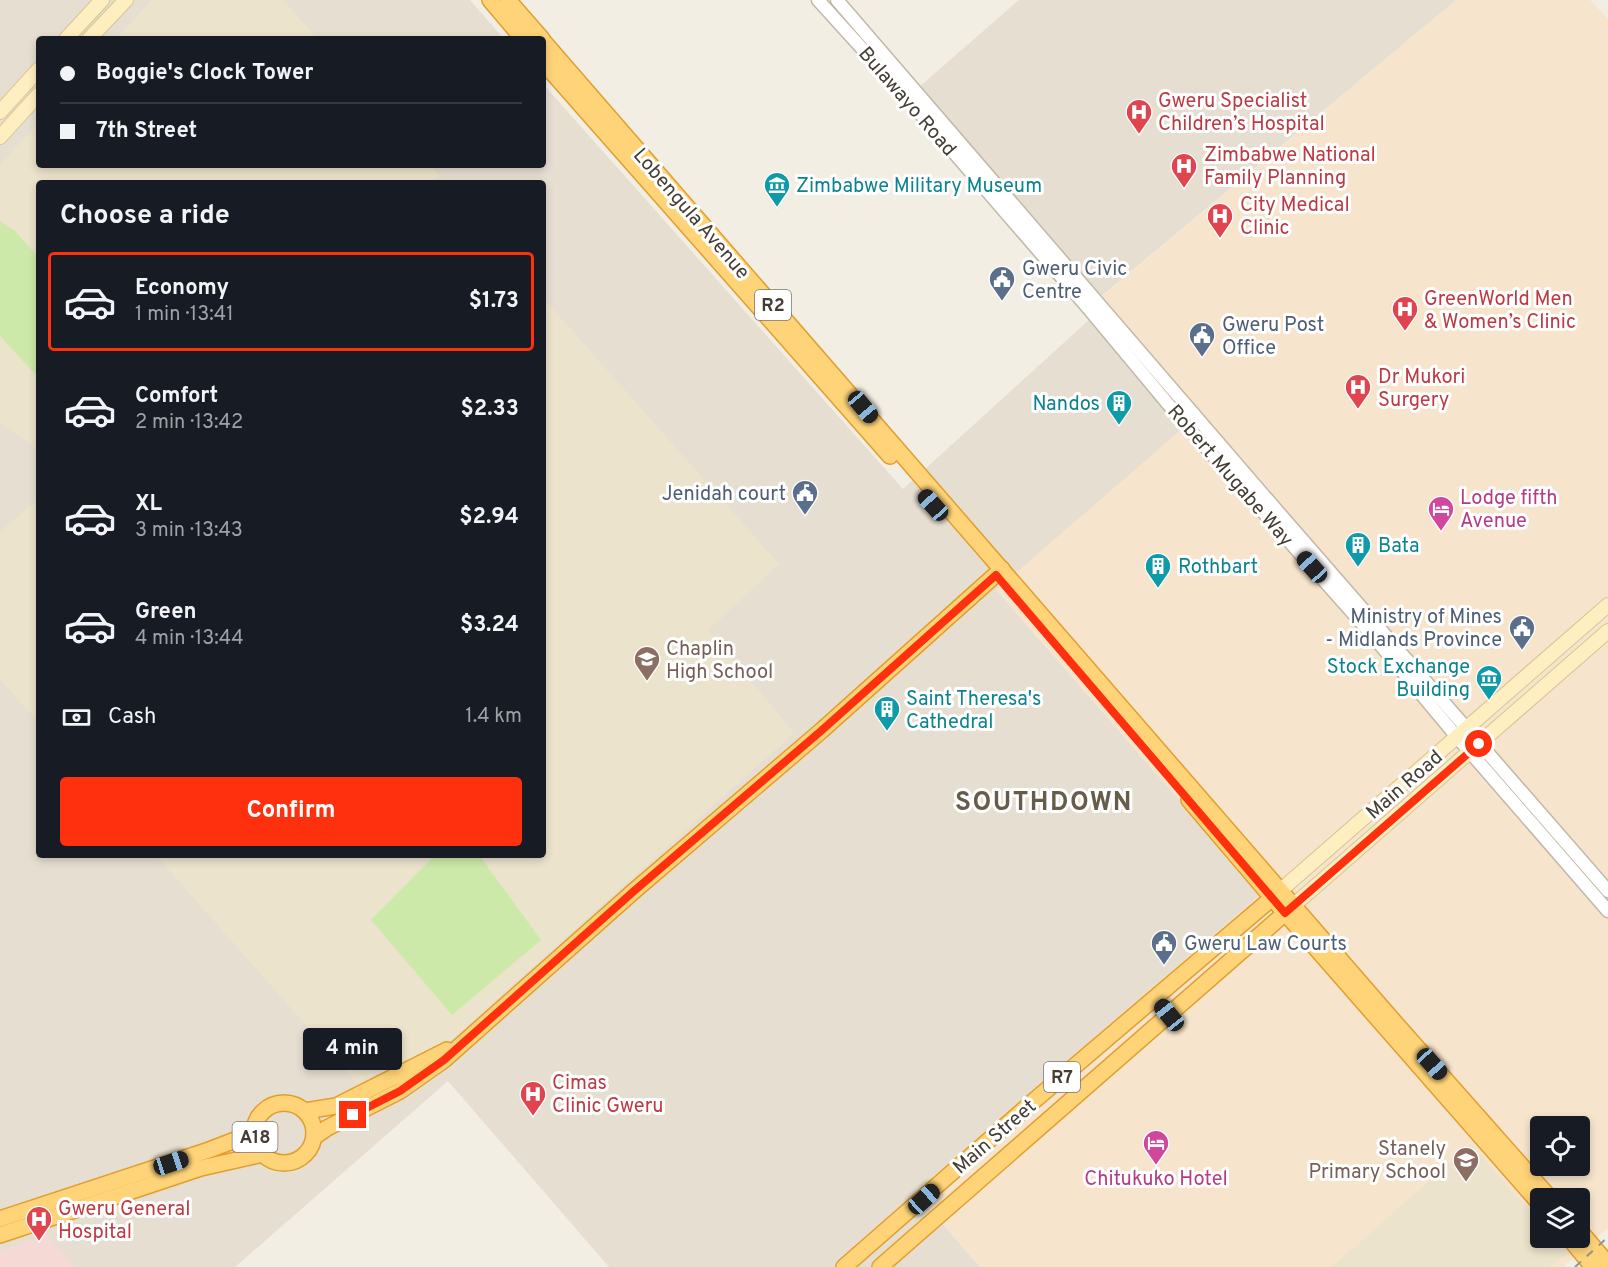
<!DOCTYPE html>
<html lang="en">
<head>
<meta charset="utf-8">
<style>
	:root { --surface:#171b24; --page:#242831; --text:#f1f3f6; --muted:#9ea1a6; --line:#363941; --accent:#ff300d }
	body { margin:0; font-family:Overpass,sans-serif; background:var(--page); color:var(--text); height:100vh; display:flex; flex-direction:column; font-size:22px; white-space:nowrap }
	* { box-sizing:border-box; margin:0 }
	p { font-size:20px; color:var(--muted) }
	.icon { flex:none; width:33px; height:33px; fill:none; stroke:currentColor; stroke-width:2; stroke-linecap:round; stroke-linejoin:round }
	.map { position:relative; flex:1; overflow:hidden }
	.sheet { position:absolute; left:36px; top:180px; width:510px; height:678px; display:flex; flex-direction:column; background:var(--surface); border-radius:6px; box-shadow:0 3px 9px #0003 }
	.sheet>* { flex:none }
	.guide { position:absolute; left:36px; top:36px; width:510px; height:132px; border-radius:6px; box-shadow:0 3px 9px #0003; display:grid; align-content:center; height:132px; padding:0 24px; background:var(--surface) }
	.tools { position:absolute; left:1530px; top:1116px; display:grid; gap:12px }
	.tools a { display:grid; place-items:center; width:60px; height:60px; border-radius:6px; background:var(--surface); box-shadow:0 3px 9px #0003; font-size:30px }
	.end { position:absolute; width:27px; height:27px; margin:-14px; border:8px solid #ff300d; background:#fff; box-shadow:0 0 0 3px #fff }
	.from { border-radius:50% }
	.bubble { position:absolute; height:42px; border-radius:6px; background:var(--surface); box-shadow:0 3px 9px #0003; font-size:20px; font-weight:700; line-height:42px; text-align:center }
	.car { position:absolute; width:18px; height:36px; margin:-18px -9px; border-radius:8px; box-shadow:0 0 4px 2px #0007; background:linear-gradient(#222 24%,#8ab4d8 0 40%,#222 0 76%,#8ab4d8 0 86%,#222 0) }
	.guide b { display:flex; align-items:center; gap:21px; height:57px; font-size:22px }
	.guide b+b { border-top:2px solid var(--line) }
	.guide i { width:15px; height:15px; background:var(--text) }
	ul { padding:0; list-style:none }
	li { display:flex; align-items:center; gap:18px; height:99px; margin:0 12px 9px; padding:0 12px; border:3px solid transparent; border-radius:6px }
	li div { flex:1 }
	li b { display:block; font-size:22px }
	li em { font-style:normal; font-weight:700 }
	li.active { border-color:var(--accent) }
	li>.icon { width:54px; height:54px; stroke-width:1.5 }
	h2 { padding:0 24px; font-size:27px; line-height:72px }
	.pay { display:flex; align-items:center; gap:15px; height:66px; padding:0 24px; font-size:22px }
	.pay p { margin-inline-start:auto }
	.cta { display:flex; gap:12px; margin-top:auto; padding:12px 24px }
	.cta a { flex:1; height:69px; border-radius:6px; background:var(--accent); color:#fff; font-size:24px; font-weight:700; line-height:69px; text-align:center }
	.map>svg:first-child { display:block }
	.residential { fill:#e6dfd1; fill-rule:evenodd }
	.commercial { fill:#f6e4cc; fill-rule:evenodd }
	.education { fill:#ece3cc }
	.medical { fill:#f4d9d5 }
	.green { fill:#cde9aa }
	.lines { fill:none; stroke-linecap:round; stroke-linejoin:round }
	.tertiary-casing { stroke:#c1b8a8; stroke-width:15 }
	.secondary-casing { stroke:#d8c493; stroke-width:16 }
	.trunk-casing { stroke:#e29e2d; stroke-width:18 }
	.tertiary { stroke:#fff; stroke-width:12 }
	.secondary { stroke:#ffefc0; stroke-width:14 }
	.trunk { stroke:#ffd478; stroke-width:15 }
	.rail { stroke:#949494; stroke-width:2; stroke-dasharray:8 8; stroke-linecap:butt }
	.route { stroke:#ff300d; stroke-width:8 }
	.labels { text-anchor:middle; stroke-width:6; stroke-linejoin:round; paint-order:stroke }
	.shield { fill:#fff; stroke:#7c7770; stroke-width:1.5 }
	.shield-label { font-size:18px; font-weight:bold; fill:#443d33 }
	.health-label { font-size:20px; fill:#be3a42; stroke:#fff; text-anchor:start }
	.street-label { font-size:20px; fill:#443d33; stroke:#fff }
	.culture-label { font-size:20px; fill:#0d838f; stroke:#fff; text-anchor:start }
	.service-label { font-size:20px; fill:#4e5e75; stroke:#fff; text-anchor:start }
	.hotel-label { font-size:20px; fill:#b23c85; stroke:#fff; text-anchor:start }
	.education-label { font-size:20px; fill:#785e54; stroke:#fff; text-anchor:start }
	.district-label { font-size:26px; font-weight:bold; letter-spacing:1.5px; fill:#675b4a; stroke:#fff }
</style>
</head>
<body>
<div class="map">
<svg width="1608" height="1267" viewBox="0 0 1608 1267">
	<rect width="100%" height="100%" fill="#f2eee3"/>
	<g class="residential">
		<path d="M0 0H470L504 39H39V165H543V84L903 489 1091 318 1184 428 1261 894 1107 1028 915 1192 980 1267H609L448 1081 235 1267H0ZM39 183H543V855H39Z"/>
		<path d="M1019 0H1456L1098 299 919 87Z"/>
	</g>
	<path class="commercial" d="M1456 0H1590L1608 19V1228L1563 1267H980L915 1192 1261 894 996 590 1183 428 1085 311ZM1540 1126H1580V1166H1540ZM1540 1198H1580V1238H1540Z"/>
	<g class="education">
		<path d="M152 0H283L318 39H116Z"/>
		<path d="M39 123V165H430L440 176 429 183H39V451L0 422V165Z"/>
		<path d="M543 298 779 564 708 630 794 733 450 1041 357 1083 156 855H543Z"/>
		<path d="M39 498V723L0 679V532Z"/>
		<path d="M1471 1144 1540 1222V1238H1554L1568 1253 1550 1267H1332Z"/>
	</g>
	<path class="medical" d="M47 1234 76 1267H0V1251Z"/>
	<g class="green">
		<path d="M0 221 15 231 39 258V374L34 373 0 336Z"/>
		<path d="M435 855H479L541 940 452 1015 371 920Z"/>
	</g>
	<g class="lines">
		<g class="tertiary-casing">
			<g id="tertiary">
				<path d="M818 0 906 97 1089 309 1178 416 1367 629 1457 737 1608 911"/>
				<path d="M837 0 1279 513 1608 891"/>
			</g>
		</g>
		<g class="secondary-casing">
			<g id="secondary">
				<path d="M66 39 102 0"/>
				<path d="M89 39 126 0"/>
				<path d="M0 112 39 69"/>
				<path d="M0 137 39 94"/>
				<path d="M1281 890 1608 605"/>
				<path d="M1294 905 1608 631"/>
			</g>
		</g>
		<g class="trunk-casing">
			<g id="trunk">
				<path d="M490 0 523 39"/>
				<path d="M508 0 542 39"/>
				<path d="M543 41 1390 1017 1550 1198"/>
				<path d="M543 62 890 456"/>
				<path d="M1189 800 1285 913 1540 1204"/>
				<circle cx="284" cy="1133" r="30"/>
				<path d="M305 1111 336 1106 447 1050"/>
				<path d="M314 1137 327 1128 400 1091 444 1060 634 891 821 731 1002 569"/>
				<path d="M0 1219 209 1150 243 1137 254 1128"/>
				<path d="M1580 1231 1608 1264"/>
				<path d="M0 1235 201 1168 263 1154"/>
				<path d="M1569 1238 1593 1267"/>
				<path d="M844 1267 1029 1105 1278 893"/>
				<path d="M880 1267 1292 907"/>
			</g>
		</g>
		<use href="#tertiary" class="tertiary"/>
		<use href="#secondary" class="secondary"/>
		<use href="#trunk" class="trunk"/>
		<path class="rail" d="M1575 1267 1608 1237"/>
	</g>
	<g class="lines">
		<path class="route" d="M353 1115 400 1091 444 1060 634 891 821 731 996 575 1285 913 1479 744"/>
	</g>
	<defs>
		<g id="hospital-pin" transform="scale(1.35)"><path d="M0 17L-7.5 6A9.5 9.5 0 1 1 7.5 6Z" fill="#e0444e" stroke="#fff"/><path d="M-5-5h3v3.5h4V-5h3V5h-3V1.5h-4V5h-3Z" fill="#fff"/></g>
		<g id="museum-pin" transform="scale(1.35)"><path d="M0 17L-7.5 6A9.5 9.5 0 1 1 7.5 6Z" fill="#0f9aa8" stroke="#fff"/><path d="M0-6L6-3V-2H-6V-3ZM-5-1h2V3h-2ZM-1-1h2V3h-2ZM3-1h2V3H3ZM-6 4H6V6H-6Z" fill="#fff"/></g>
		<g id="civic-pin" transform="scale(1.35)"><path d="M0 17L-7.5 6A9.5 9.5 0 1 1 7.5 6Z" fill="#5c6f8a" stroke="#fff"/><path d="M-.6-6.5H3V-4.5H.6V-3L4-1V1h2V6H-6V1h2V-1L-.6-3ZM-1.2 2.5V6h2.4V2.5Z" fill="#fff"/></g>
		<g id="building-pin" transform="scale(1.35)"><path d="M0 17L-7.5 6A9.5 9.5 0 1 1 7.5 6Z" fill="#0f9aa8" stroke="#fff"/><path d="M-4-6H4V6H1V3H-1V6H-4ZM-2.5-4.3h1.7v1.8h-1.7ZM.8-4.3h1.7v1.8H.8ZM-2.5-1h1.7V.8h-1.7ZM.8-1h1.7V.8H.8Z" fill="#fff"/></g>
		<g id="hotel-pin" transform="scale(1.35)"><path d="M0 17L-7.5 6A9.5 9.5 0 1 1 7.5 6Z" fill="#d1479c" stroke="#fff"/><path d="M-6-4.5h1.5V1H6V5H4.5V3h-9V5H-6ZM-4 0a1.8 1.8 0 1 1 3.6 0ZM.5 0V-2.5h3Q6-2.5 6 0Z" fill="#fff"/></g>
		<g id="school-pin" transform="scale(1.35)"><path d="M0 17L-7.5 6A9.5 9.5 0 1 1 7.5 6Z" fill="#8d6e63" stroke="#fff"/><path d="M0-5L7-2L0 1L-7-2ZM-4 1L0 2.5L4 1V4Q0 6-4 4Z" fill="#fff"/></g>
	</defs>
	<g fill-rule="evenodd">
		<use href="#hospital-pin" x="1139" y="112"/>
		<use href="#hospital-pin" x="1184" y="166"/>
		<use href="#museum-pin" x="777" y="185"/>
		<use href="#hospital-pin" x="1220" y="216"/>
		<use href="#civic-pin" x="1002" y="279"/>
		<use href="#hospital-pin" x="1405" y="309"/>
		<use href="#civic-pin" x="1202" y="335"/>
		<use href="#hospital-pin" x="1358" y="387"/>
		<use href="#building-pin" x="1119" y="403"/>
		<use href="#civic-pin" x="805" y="493"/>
		<use href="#hotel-pin" x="1441" y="509"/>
		<use href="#building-pin" x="1358" y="545"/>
		<use href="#building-pin" x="1158" y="566"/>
		<use href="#civic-pin" x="1522" y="628"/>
		<use href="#school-pin" x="647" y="659"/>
		<use href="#museum-pin" x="1489" y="678"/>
		<use href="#building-pin" x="887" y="709"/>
		<use href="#civic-pin" x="1164" y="943"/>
		<use href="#hospital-pin" x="533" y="1094"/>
		<use href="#hotel-pin" x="1156" y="1143"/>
		<use href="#school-pin" x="1466" y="1160"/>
		<use href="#hospital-pin" x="39" y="1219"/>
	</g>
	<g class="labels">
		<g class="shield">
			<rect x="755" y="290" width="36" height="30" rx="4.5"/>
			<rect x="1044" y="1062" width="36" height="30" rx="4.5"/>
			<rect x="232.5" y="1122" width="45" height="30" rx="4.5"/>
		</g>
		<g class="shield-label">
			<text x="773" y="311">R2</text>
			<text x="1062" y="1083">R7</text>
			<text x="255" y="1143">A18</text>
		</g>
		<g class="health-label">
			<text x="1158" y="107">Gweru Specialist<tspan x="1158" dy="23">Children’s Hospital</tspan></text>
			<text x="1204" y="161">Zimbabwe National<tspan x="1204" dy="23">Family Planning</tspan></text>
			<text x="1240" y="211">City Medical<tspan x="1240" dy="23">Clinic</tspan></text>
			<text x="1424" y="305">GreenWorld Men<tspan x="1424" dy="23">&amp; Women’s Clinic</tspan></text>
			<text x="1378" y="383">Dr Mukori<tspan x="1378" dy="23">Surgery</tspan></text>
			<text x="552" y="1089">Cimas<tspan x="552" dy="23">Clinic Gweru</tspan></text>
			<text x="58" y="1215">Gweru General<tspan x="58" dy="23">Hospital</tspan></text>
		</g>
		<g class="street-label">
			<text transform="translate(908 101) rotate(49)" y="7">Bulawayo Road</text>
			<text transform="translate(692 213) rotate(49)" y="7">Lobengula Avenue</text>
			<text transform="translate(1231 475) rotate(49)" y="7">Robert Mugabe Way</text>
			<text transform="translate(1404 784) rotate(-41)" y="7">Main Road</text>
			<text transform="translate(994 1136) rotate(-41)" y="7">Main Street</text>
		</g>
		<g class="culture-label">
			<text x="796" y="192">Zimbabwe Military Museum</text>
			<text x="1100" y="410" text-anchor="end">Nandos</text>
			<text x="1378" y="552">Bata</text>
			<text x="1178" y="573">Rothbart</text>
			<text x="1470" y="673" text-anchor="end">Stock Exchange<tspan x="1470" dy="23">Building</tspan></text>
			<text x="906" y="705">Saint Theresa's<tspan x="906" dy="23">Cathedral</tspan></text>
		</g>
		<g class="service-label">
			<text x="1022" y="275">Gweru Civic<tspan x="1022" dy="23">Centre</tspan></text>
			<text x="1222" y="331">Gweru Post<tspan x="1222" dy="23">Office</tspan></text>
			<text x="786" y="500" text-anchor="end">Jenidah court</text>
			<text x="1502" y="623" text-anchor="end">Ministry of Mines<tspan x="1502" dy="23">- Midlands Province</tspan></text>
			<text x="1184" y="950">Gweru Law Courts</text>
		</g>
		<g class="hotel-label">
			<text x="1460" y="504">Lodge fifth<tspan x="1460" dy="23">Avenue</tspan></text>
			<text x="1156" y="1185" text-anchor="middle">Chitukuko Hotel</text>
		</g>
		<g class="education-label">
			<text x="666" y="655">Chaplin<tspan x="666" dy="23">High School</tspan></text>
			<text x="1446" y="1155" text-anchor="end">Stanely<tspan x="1446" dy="23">Primary School</tspan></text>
		</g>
		<g class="district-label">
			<text x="1044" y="810">SOUTHDOWN</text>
		</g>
	</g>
</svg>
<div class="tools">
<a><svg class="icon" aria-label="locate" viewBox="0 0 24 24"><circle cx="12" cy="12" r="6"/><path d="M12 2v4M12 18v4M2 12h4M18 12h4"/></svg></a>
<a><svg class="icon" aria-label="layers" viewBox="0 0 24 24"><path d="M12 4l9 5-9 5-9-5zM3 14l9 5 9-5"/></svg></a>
</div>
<i class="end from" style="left:1479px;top:744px"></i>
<i class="end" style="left:353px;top:1115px"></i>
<div class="bubble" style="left:303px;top:1028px;width:99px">4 min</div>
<i class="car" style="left:863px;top:407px;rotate:140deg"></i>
<i class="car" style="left:933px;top:505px;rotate:318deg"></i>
<i class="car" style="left:1312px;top:567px;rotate:318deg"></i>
<i class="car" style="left:1169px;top:1015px;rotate:321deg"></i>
<i class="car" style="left:1432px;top:1064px;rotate:138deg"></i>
<i class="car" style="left:171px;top:1163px;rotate:72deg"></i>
<i class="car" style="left:924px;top:1199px;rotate:48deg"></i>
<div class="guide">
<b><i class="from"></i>Boggie's Clock Tower</b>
<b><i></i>7th Street</b>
</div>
<section class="sheet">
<h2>Choose a ride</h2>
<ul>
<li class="active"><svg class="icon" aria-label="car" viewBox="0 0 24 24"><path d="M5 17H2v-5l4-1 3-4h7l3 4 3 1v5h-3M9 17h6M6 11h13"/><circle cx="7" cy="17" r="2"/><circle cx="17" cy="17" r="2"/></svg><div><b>Economy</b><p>1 min · 13:41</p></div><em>$1.73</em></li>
<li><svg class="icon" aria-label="car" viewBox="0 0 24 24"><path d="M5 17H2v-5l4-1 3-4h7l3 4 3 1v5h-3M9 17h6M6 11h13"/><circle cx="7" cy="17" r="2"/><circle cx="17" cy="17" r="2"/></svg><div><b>Comfort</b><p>2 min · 13:42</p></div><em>$2.33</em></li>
<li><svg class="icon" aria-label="car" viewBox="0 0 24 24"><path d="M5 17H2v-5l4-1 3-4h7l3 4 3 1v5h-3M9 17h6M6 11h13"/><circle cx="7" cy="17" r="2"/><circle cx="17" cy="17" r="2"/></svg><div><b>XL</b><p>3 min · 13:43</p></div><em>$2.94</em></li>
<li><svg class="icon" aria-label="car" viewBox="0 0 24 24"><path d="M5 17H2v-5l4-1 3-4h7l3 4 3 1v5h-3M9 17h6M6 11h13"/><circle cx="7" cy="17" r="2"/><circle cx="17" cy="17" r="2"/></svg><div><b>Green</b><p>4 min · 13:44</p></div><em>$3.24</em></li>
</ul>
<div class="pay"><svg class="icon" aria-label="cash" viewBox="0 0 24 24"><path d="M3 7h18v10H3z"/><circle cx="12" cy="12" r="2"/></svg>Cash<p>1.4 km</p></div>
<div class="cta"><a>Confirm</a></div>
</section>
</div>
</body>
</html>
